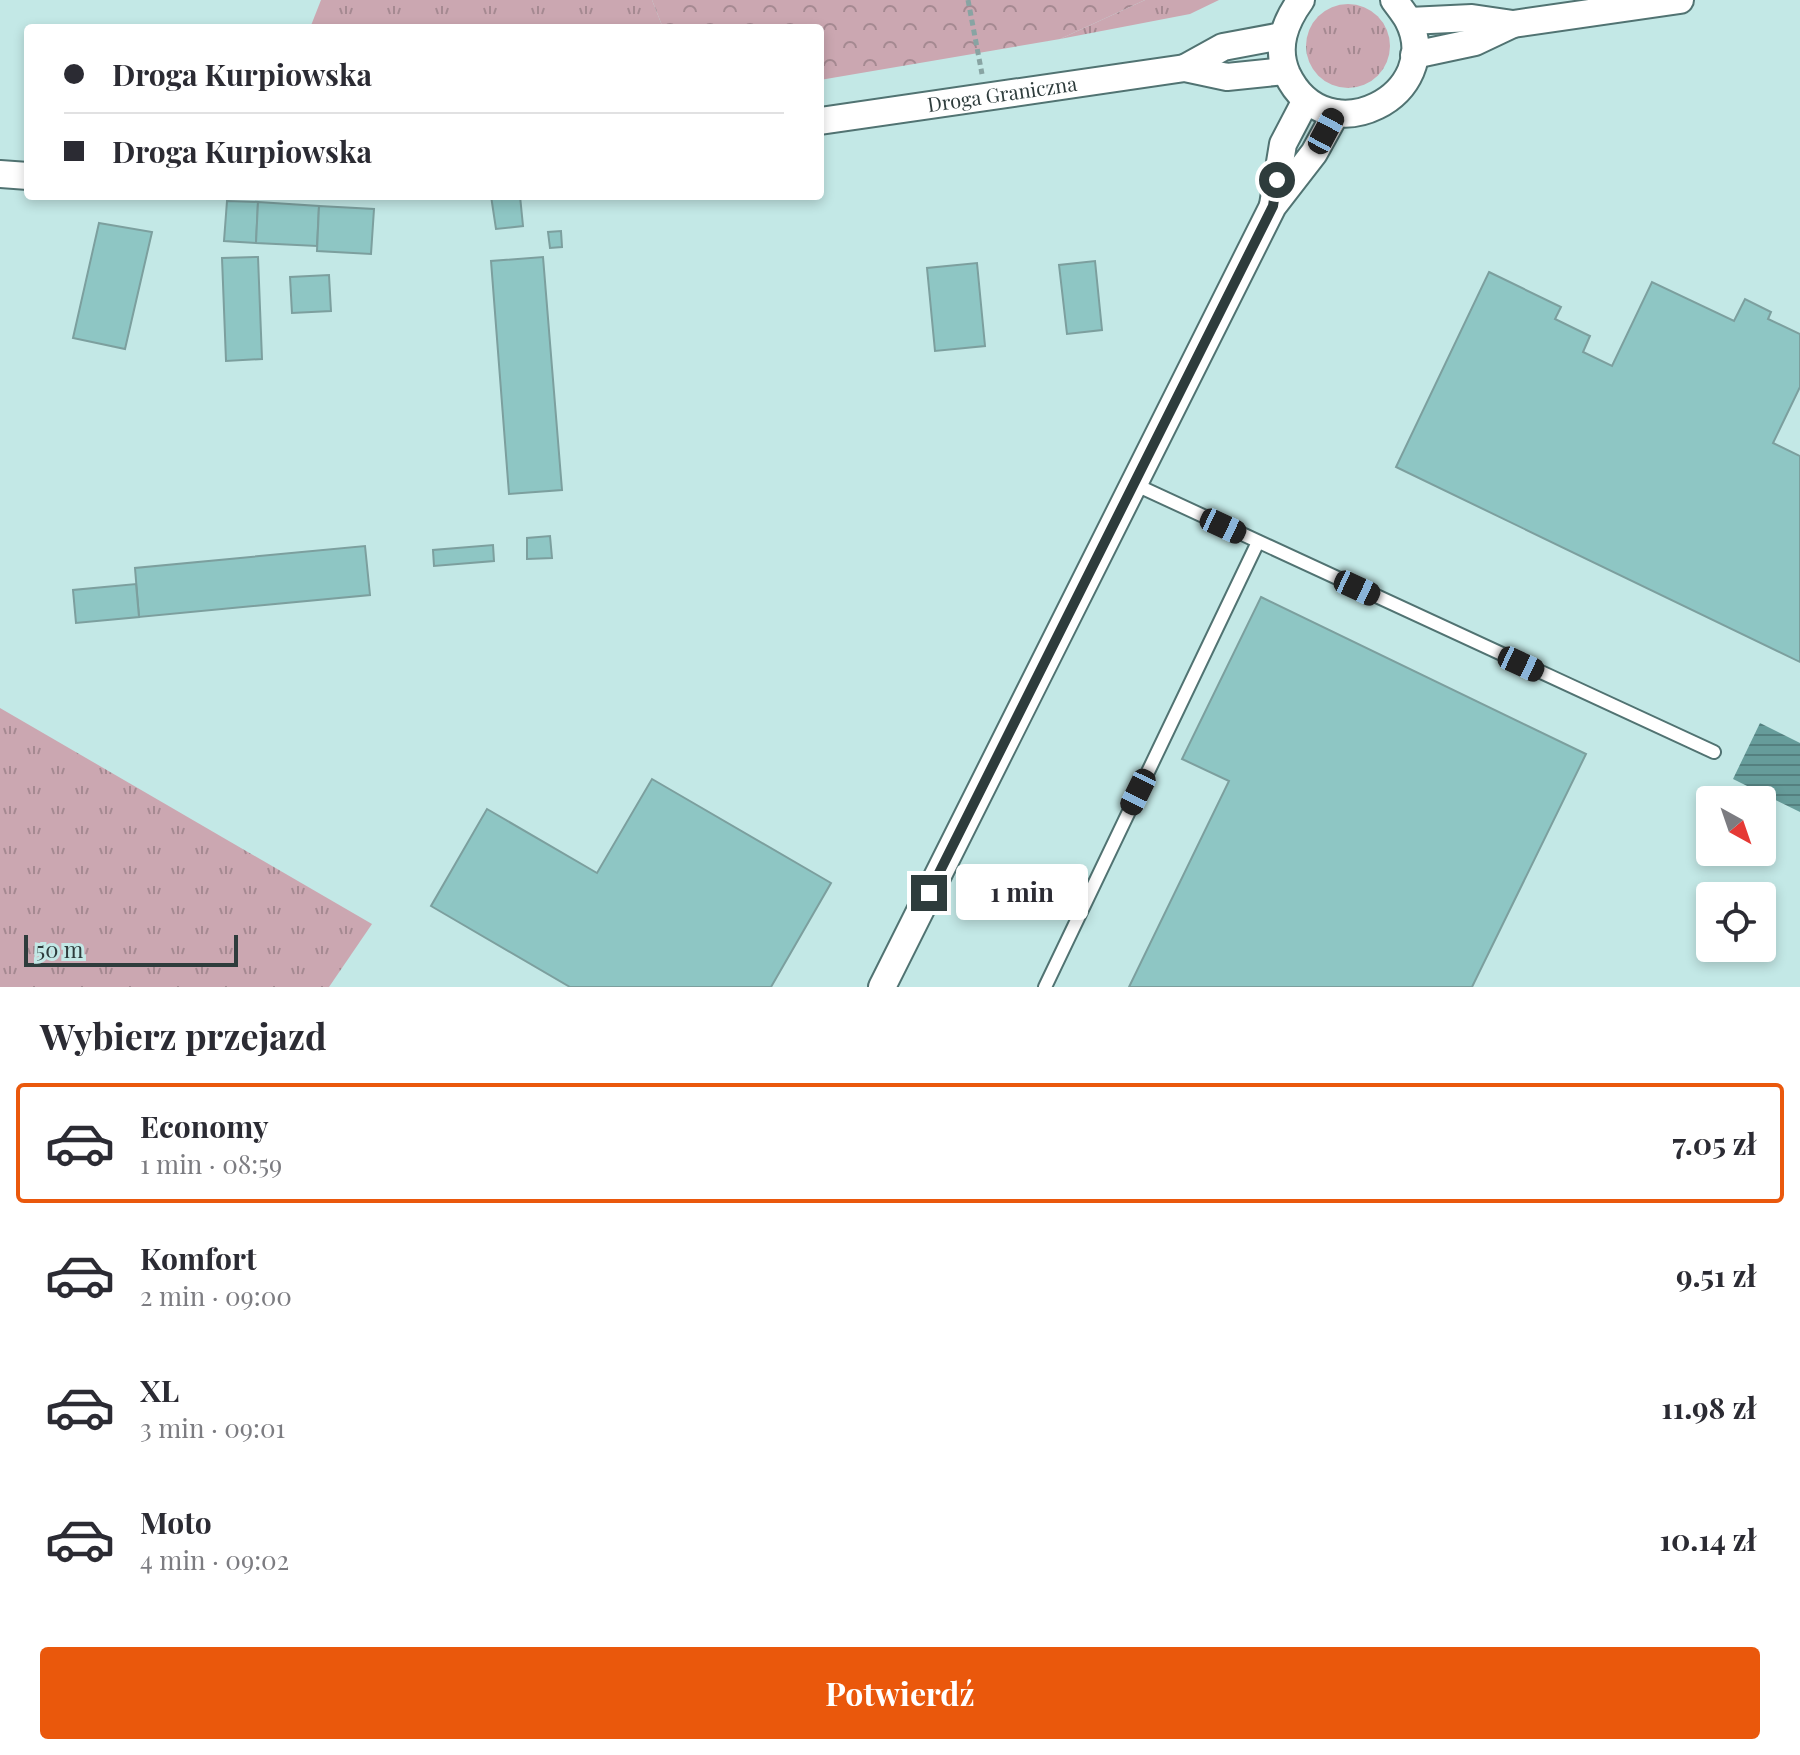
<!DOCTYPE html>
<html lang="pl">
<head>
<meta charset="utf-8">
<style>
	:root { --surface:#fff; --page:#f2f2f3; --text:#2b2b33; --muted:#7c7c81; --line:#e1e1e2; --accent:#ea580c }
	body { margin:0; font-family:"Playfair Display",serif; background:var(--page); color:var(--text); height:100vh; display:flex; flex-direction:column; font-size:30px; white-space:nowrap }
	* { box-sizing:border-box; margin:0 }
	p { font-size:26px; color:var(--muted) }
	.icon { flex:none; width:44px; height:44px; fill:none; stroke:currentColor; stroke-width:2; stroke-linecap:round; stroke-linejoin:round }
	.map { position:relative; height:987px; overflow:hidden }
	.side { display:flex; flex-direction:column; background:var(--surface); flex:1 }
	.side>* { flex:none }
	.banner { position:absolute; left:24px; top:24px; width:800px; height:176px; border-radius:8px; box-shadow:0 4px 12px #0003; display:grid; align-content:center; height:176px; padding:0 40px; background:var(--surface) }
	.needle { width:52px; rotate:140deg }
	.tools { position:absolute; left:1696px; top:786px; display:grid; gap:16px }
	.tools a { display:grid; place-items:center; width:80px; height:80px; border-radius:8px; background:var(--surface); box-shadow:0 4px 12px #0003; font-size:40px }
	.scale { position:absolute; left:24px; bottom:20px; width:214px; box-sizing:border-box; padding-left:8px; border:4px solid #2e3c3c; border-top:0; font-size:22px; line-height:28px; white-space:nowrap; color:#2e3c3c; -webkit-text-stroke:6px #c3e8e6; paint-order:stroke }
	.end { position:absolute; width:36px; height:36px; margin:-18px; border:10px solid #2e3c3c; background:#fff; box-shadow:0 0 0 4px #fff }
	.from { border-radius:50% }
	.bubble { position:absolute; height:56px; border-radius:8px; background:var(--surface); box-shadow:0 4px 12px #0003; font-size:26px; font-weight:700; line-height:56px; text-align:center }
	.car { position:absolute; width:24px; height:48px; margin:-24px -12px; border-radius:10px; box-shadow:0 0 6px 2px #0007; background:linear-gradient(#222 24%,#8ab4d8 0 40%,#222 0 76%,#8ab4d8 0 86%,#222 0) }
	.banner b { display:flex; align-items:center; gap:28px; height:76px; font-size:30px }
	.banner b+b { border-top:2px solid var(--line) }
	.banner i { width:20px; height:20px; background:var(--text) }
	ul { padding:0; list-style:none }
	li { display:flex; align-items:center; gap:24px; height:120px; margin:0 16px 12px; padding:0 24px; border:4px solid transparent; border-radius:8px }
	li div { flex:1 }
	li b { display:block; font-size:30px }
	li em { font-style:normal; font-weight:700 }
	li.active { border-color:var(--accent) }
	li>.icon { width:72px; height:72px; stroke-width:1.5 }
	h2 { padding:0 40px; font-size:36px; line-height:96px }
	.cta { display:flex; gap:16px; margin-top:auto; padding:16px 40px }
	.cta a { flex:1; height:92px; border-radius:8px; background:var(--accent); color:#fff; font-size:32px; font-weight:700; line-height:92px; text-align:center }
	.map>svg:first-child { display:block }
	.grass { fill:url(#grass-tufts) }
	.forest { fill:url(#forest-crowns) }
	.water { fill:url(#water-rules) }
	.building { fill:#8ec6c4; stroke:#7c9f9e; stroke-width:2 }
	.lines { fill:none; stroke-linecap:round; stroke-linejoin:round }
	.service-casing { stroke:#517372; stroke-width:16 }
	.minor-casing { stroke:#517372; stroke-width:30 }
	.path { stroke:#88a4a3; stroke-width:5; stroke-dasharray:6 4; stroke-linecap:butt }
	.service { stroke:#fff; stroke-width:12 }
	.minor { stroke:#fff; stroke-width:26 }
	.route { stroke:#2e3c3c; stroke-width:10 }
	.labels { text-anchor:middle; stroke-width:6; stroke-linejoin:round; paint-order:stroke }
	.street-label { font-size:20px; fill:#2e3c3c; stroke:#c3e8e6 }
</style>
</head>
<body>
<div class="map">
<svg width="1800" height="987" viewBox="0 0 1800 987">
	<defs>
		<pattern id="grass-tufts" width="24" height="20" patternUnits="userSpaceOnUse" patternTransform="scale(2)"><rect width="24" height="20" fill="#cba7b1"/><path d="M3 7l-1-3M5 7V3M7 7l1-3M15 17l-1-3M17 17v-4M19 17l1-3" fill="none" stroke="#a58991"/></pattern>
		<pattern id="forest-crowns" width="20" height="18" patternUnits="userSpaceOnUse" patternTransform="scale(2)"><rect width="20" height="18" fill="#cba7b1"/><path d="M2 6a3 3 0 1 1 6 0M12 15a3 3 0 1 1 6 0" fill="none" stroke="#a58991"/></pattern>
		<pattern id="water-rules" width="6" height="5" patternUnits="userSpaceOnUse" patternTransform="scale(2)"><rect width="6" height="5" fill="#669c9a"/><path d="M0 2.5h6" fill="none" stroke="#54807f"/></pattern>
	</defs>
	<rect width="100%" height="100%" fill="#c3e8e6"/>
	<g class="grass">
		<path d="M321 0H652L663 28H310Z"/>
		<path d="M1145 0H1219L1190 14 1060 39Z"/>
		<circle cx="1348" cy="46" r="42"/>
		<path d="M0 708 372 924 329 987H0Z"/>
	</g>
	<path class="forest" d="M652 0H1145L1060 39 820 80V28H663Z"/>
	<path class="water" d="M1760 723 1800 743V812L1733 779Z"/>
	<g class="building">
		<path d="M491 196H520L523 226 496 229Z"/>
		<path d="M227 201 258 202 256 243 224 241Z"/>
		<path d="M258 202 319 206 317 246 256 243Z"/>
		<path d="M319 206 374 209 371 254 317 251Z"/>
		<path d="M99 223 152 232 125 349 73 338Z"/>
		<path d="M561 231 562 247 550 248 548 232Z"/>
		<path d="M258 257 262 359 226 361 222 258Z"/>
		<path d="M543 257 562 490 509 494 491 261Z"/>
		<path d="M1095 261 1102 330 1067 334 1059 265Z"/>
		<path d="M977 263 985 346 935 351 927 268Z"/>
		<path d="M1489 272 1561 307 1555 319 1590 336 1583 352 1612 366 1652 282 1734 321 1745 299 1771 312 1768 319 1800 334V387L1773 443 1800 456V662L1396 467Z"/>
		<path d="M329 275 331 311 292 313 290 277Z"/>
		<path d="M550 536 552 558 527 559V538Z"/>
		<path d="M493 545 494 561 434 566 433 550Z"/>
		<path d="M365 546 370 595 139 617 135 568Z"/>
		<path d="M136 584 139 617 76 623 73 590Z"/>
		<path d="M1261 597 1586 754 1472 987H1129L1229 781 1182 759Z"/>
		<path d="M652 779 831 883 771 987H570L431 906 487 809 597 873Z"/>
	</g>
	<g class="lines">
		<g class="service-casing">
			<g id="service">
				<path d="M1134 484 1714 752"/>
				<path d="M1045 987 1258 542"/>
			</g>
		</g>
		<g class="minor-casing">
			<g id="minor">
				<path d="M1301 0C1285 22 1275 47 1287 74 1327 158 1446 93 1408 20 1404 13 1399 7 1394 0"/>
				<path d="M1409 21 1472 18 1513 24 1680 0"/>
				<path d="M1414 55 1475 42 1513 24"/>
				<path d="M1185 68 1223 47 1282 36"/>
				<path id="s1" d="M820 121 1185 68 1227 77 1285 71"/>
				<path d="M0 174 28 176"/>
				<path d="M1273 205 1283 144 1306 100"/>
				<path d="M882 987 1273 206 1314 153 1336 113"/>
			</g>
		</g>
		<path class="path" d="M968 0 982 74"/>
		<use href="#service" class="service"/>
		<use href="#minor" class="minor"/>
	</g>
	<g class="lines">
		<path class="route" d="M929 893 1273 206 1277 180"/>
	</g>
	<g class="labels">
		<g class="street-label">
			<text dy="7" stroke="none"><textPath href="#s1" startOffset="184">Droga Graniczna</textPath></text>
		</g>
	</g>
</svg>
<div class="tools">
<a><svg class="needle" viewBox="-14 -14 28 28"><path d="M0-13l5 13h-10z" fill="#e53935"/><path d="M0 13l5-13h-10z" fill="#7c7c81"/></svg></a>
<a><svg class="icon" aria-label="locate" viewBox="0 0 24 24"><circle cx="12" cy="12" r="6"/><path d="M12 2v4M12 18v4M2 12h4M18 12h4"/></svg></a>
</div>
<div class="scale">50 m</div>
<i class="end from" style="left:1277px;top:180px"></i>
<i class="end" style="left:929px;top:893px"></i>
<div class="bubble" style="left:956px;top:864px;width:132px">1 min</div>
<i class="car" style="left:1326px;top:131px;rotate:28deg"></i>
<i class="car" style="left:1223px;top:526px;rotate:115deg"></i>
<i class="car" style="left:1357px;top:588px;rotate:115deg"></i>
<i class="car" style="left:1521px;top:664px;rotate:115deg"></i>
<i class="car" style="left:1138px;top:792px;rotate:206deg"></i>
<div class="banner">
<b><i class="from"></i>Droga Kurpiowska</b>
<b><i></i>Droga Kurpiowska</b>
</div>
</div>
<section class="side">
<h2>Wybierz przejazd</h2>
<ul>
<li class="active"><svg class="icon" aria-label="car" viewBox="0 0 24 24"><path d="M5 17H2v-5l4-1 3-4h7l3 4 3 1v5h-3M9 17h6M6 11h13"/><circle cx="7" cy="17" r="2"/><circle cx="17" cy="17" r="2"/></svg><div><b>Economy</b><p>1 min · 08:59</p></div><em>7.05 zł</em></li>
<li><svg class="icon" aria-label="car" viewBox="0 0 24 24"><path d="M5 17H2v-5l4-1 3-4h7l3 4 3 1v5h-3M9 17h6M6 11h13"/><circle cx="7" cy="17" r="2"/><circle cx="17" cy="17" r="2"/></svg><div><b>Komfort</b><p>2 min · 09:00</p></div><em>9.51 zł</em></li>
<li><svg class="icon" aria-label="car" viewBox="0 0 24 24"><path d="M5 17H2v-5l4-1 3-4h7l3 4 3 1v5h-3M9 17h6M6 11h13"/><circle cx="7" cy="17" r="2"/><circle cx="17" cy="17" r="2"/></svg><div><b>XL</b><p>3 min · 09:01</p></div><em>11.98 zł</em></li>
<li><svg class="icon" aria-label="car" viewBox="0 0 24 24"><path d="M5 17H2v-5l4-1 3-4h7l3 4 3 1v5h-3M9 17h6M6 11h13"/><circle cx="7" cy="17" r="2"/><circle cx="17" cy="17" r="2"/></svg><div><b>Moto</b><p>4 min · 09:02</p></div><em>10.14 zł</em></li>
</ul>
<div class="cta"><a>Potwierdź</a></div>
</section>
</body>
</html>
